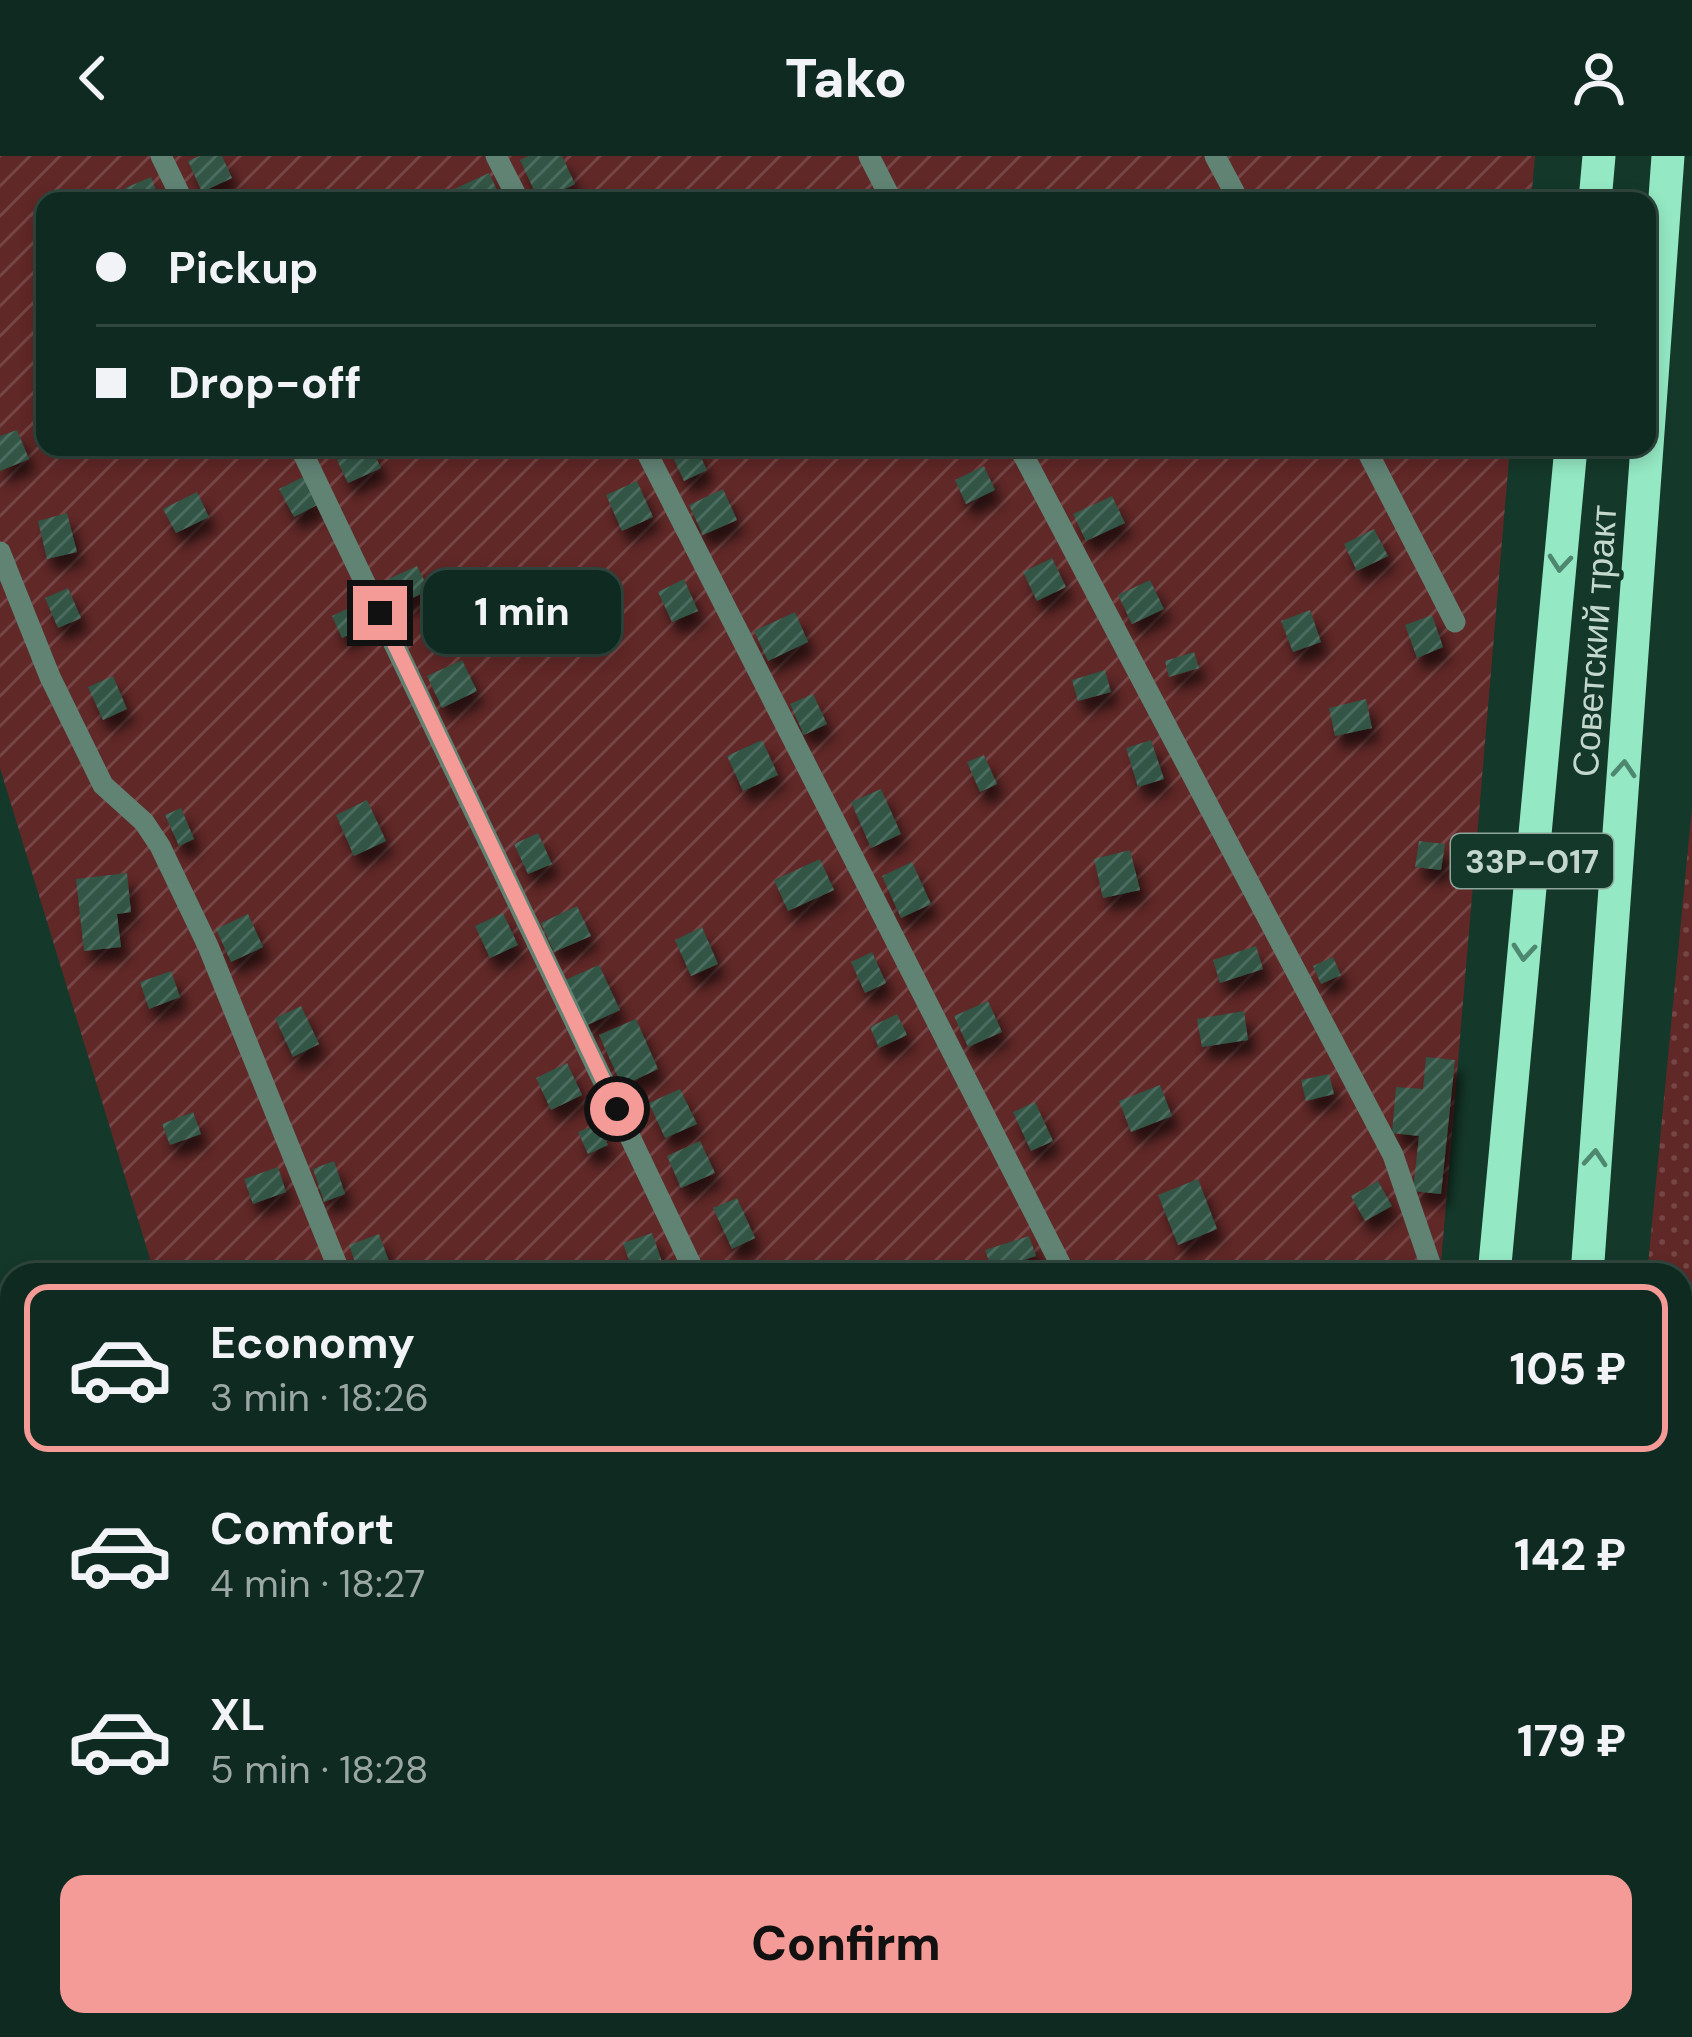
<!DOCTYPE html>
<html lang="en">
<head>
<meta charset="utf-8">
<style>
	:root { --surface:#0f2a20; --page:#183229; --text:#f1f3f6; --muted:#9ba7a5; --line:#2f463e; --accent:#f59b97 }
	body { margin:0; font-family:"DM Sans",sans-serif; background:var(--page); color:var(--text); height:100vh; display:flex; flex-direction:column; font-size:45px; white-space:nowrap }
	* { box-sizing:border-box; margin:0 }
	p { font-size:39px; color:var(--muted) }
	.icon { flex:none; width:66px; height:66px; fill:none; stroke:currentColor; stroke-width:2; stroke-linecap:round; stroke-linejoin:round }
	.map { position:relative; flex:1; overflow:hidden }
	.details { position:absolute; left:0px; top:1107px; width:1692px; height:774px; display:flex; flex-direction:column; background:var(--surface); border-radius:36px 36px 0 0; box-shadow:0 6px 18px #0003,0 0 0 3px var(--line) }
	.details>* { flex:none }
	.hud { position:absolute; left:36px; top:36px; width:1620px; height:264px; border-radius:24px; box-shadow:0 6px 18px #0003,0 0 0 3px var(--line); display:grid; align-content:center; height:264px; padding:0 60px; background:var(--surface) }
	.end { position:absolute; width:54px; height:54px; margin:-27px; border:15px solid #f59b97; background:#111; box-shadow:0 0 0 6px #111 }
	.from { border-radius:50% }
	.bubble { position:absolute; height:84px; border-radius:24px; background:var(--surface); box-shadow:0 6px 18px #0003,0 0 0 3px var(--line); font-size:39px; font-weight:800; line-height:84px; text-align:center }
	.hud b { display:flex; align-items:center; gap:42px; height:114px; font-size:45px }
	.hud b+b { border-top:3px solid var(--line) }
	.hud i { width:30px; height:30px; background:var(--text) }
	ul { padding:21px 0 0; list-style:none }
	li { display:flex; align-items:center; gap:36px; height:168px; margin:0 24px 18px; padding:0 36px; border:6px solid transparent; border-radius:24px }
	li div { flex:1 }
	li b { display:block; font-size:45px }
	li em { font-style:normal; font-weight:800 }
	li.on { border-color:var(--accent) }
	li>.icon { width:108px; height:108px; stroke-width:1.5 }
	.cta { display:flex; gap:24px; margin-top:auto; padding:24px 60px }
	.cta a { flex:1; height:138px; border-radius:24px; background:var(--accent); color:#111; font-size:48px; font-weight:800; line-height:138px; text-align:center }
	header { display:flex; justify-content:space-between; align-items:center; height:156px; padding:0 60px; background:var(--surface); font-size:54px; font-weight:800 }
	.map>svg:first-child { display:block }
	.grass { fill:url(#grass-dots) }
	.forest { fill:url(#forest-firs) }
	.garden { fill:url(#garden-furrows) }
	.building { fill:url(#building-hatch); filter:url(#shadow) }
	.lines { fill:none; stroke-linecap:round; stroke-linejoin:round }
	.service { stroke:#608374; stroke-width:21 }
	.minor { stroke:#608374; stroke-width:24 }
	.trunk { stroke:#94e8c4; stroke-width:33 }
	.oneway { stroke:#4e876f }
	.route { stroke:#f59b97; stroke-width:15 }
	.labels { text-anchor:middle; stroke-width:9; stroke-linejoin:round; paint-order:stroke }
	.shield { fill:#14382a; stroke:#8ea79c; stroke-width:3 }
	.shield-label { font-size:33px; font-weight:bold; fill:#c3d7cd }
	.street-label { font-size:36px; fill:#c3d7cd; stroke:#14382a }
</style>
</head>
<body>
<header><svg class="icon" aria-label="back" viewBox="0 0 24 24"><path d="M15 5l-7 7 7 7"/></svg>Tako<svg class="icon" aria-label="person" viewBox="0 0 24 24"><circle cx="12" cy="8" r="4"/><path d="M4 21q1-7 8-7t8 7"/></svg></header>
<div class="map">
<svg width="1692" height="1881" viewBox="0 0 1692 1881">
	<defs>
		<pattern id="grass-dots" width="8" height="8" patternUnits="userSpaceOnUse" patternTransform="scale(3)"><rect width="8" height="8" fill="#602827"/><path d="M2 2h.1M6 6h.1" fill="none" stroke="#754645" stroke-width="1.8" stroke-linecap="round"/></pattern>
		<pattern id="forest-firs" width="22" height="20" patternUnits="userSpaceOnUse" patternTransform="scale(3)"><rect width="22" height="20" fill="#602827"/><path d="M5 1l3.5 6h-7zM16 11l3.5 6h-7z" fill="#754645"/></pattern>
		<pattern id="garden-furrows" width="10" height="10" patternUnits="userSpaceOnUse" patternTransform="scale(3)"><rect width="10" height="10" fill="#602827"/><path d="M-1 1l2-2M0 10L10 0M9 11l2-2" fill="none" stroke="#754645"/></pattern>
		<pattern id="building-hatch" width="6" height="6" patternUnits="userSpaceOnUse" patternTransform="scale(3)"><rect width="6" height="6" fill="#305445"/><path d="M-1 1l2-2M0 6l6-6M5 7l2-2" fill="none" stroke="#4c6c5f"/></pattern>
		<filter id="shadow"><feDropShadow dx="7" dy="13" stdDeviation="6" flood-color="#0009"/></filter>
	</defs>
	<rect width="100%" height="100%" fill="#14382a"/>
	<path class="grass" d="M1692 651V1460L1680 1463V1119H1647Z"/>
	<path class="forest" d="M395 1869H1349L1347 1881H398Z"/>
	<path class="garden" d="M0 0H1535L1531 45H45V291H1510L1441 1107 1224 1119H155L0 612Z"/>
	<g class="building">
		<path d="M199 0H222L232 22 202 36 188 5Z"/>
		<path d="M528 0H562L575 28 539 45 520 4Z"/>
		<path d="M489 17 502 45H453L448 36Z"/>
		<path d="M151 21 160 45H131L125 32Z"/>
		<path d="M17 274 29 303 0 315V280Z"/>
		<path d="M366 291H371L381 312 348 327 337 304Z"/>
		<path d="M678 291H696L707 314 684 325 670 295Z"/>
		<path d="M984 310 995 334 966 348 955 324Z"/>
		<path d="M305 320 319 348 294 361 279 333Z"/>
		<path d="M637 325 653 361 622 375 606 339Z"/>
		<path d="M723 333 737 364 703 379 689 349Z"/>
		<path d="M197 336 209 361 176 377 163 353Z"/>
		<path d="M1112 340 1125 367 1086 385 1073 358Z"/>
		<path d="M67 357 77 396 47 403 38 365Z"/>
		<path d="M1374 373 1388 400 1357 415 1344 388Z"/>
		<path d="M1052 402 1066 431 1037 445 1023 416Z"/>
		<path d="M417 410 429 434 398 449 386 424Z"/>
		<path d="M684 423 698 455 672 466 658 436Z"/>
		<path d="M1150 424 1164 453 1132 468 1118 439Z"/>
		<path d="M68 432 81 462 58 472 45 442Z"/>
		<path d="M355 449 365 471 342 482 332 460Z"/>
		<path d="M1310 454 1321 486 1293 496 1281 465Z"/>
		<path d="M795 456 808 486 768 505 754 475Z"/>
		<path d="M1432 459 1443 491 1417 502 1405 469Z"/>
		<path d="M1194 496 1199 512 1169 521 1165 505Z"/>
		<path d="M462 504 477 535 442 552 427 520Z"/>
		<path d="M1105 514 1111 536 1078 545 1072 524Z"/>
		<path d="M113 520 127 553 103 564 88 531Z"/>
		<path d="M813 538 827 568 804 579 790 548Z"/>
		<path d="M1366 543 1372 572 1335 580 1329 552Z"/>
		<path d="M762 584 778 619 743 635 727 600Z"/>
		<path d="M1151 584 1164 623 1138 631 1126 592Z"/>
		<path d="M984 599 997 628 980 636 967 606Z"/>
		<path d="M881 633 901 678 871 692 851 646Z"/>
		<path d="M367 644 386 685 354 700 336 659Z"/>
		<path d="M181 652 194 683 179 690 165 659Z"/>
		<path d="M538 677 552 708 528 718 514 688Z"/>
		<path d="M1419 685 1445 688 1441 714 1415 711Z"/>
		<path d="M1130 694 1140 734 1103 742 1094 703Z"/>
		<path d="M820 703 834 734 788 755 774 724Z"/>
		<path d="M912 706 931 748 901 762 882 720Z"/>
		<path d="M127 717 131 756 117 758 121 791 84 795 76 723Z"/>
		<path d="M577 750 591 780 554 796 541 767Z"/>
		<path d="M503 757 518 789 490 802 475 770Z"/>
		<path d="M248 758 263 791 231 806 216 773Z"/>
		<path d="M702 771 718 808 691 820 675 784Z"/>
		<path d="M1256 790 1263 813 1220 827 1213 804Z"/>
		<path d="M872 796 886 827 865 837 851 806Z"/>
		<path d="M1333 801 1341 819 1321 828 1313 810Z"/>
		<path d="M599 809 620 854 585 870 565 824Z"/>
		<path d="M171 815 180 841 149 853 140 826Z"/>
		<path d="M988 845 1002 876 968 891 954 860Z"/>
		<path d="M301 850 319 888 293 901 275 862Z"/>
		<path d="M1244 855 1248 884 1202 891 1197 863Z"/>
		<path d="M897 858 907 879 879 892 870 871Z"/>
		<path d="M636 863 658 913 622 930 599 879Z"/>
		<path d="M1426 901 1455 904 1441 1038 1413 1035 1419 980 1392 977 1396 931 1423 933Z"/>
		<path d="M567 907 582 939 551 954 536 922Z"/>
		<path d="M1329 918 1334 938 1306 945 1301 924Z"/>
		<path d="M1160 929 1172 960 1131 976 1119 945Z"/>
		<path d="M680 933 697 968 665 982 649 947Z"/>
		<path d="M1035 946 1053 985 1031 995 1013 956Z"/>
		<path d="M193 956 201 978 170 989 162 968Z"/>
		<path d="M598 968 608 989 588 998 578 976Z"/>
		<path d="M700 985 715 1017 681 1032 667 1000Z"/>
		<path d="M334 1005 345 1038 324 1046 313 1013Z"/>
		<path d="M278 1011 286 1036 253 1048 244 1023Z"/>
		<path d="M1198 1023 1217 1073 1178 1089 1158 1039Z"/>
		<path d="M1378 1025 1392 1050 1365 1065 1351 1040Z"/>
		<path d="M737 1042 755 1082 732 1093 713 1052Z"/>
		<path d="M652 1077 662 1106 633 1116 623 1087Z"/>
		<path d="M379 1078 390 1108 359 1118 349 1089Z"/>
		<path d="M1029 1080 1036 1100 992 1114 985 1094Z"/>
	</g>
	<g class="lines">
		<g class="service">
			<path d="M161 0 183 45"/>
			<path d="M496 0 519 45"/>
			<path d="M869 0 892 45"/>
			<path d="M1215 0 1239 45"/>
			<path d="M300 291 696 1119"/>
			<path d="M644 291 1066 1119"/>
			<path d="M1019 291 1393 999 1434 1119"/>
			<path d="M1365 291 1455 466"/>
			<path d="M0 396 50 521 103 629 144 666 160 690 208 790 341 1119"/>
			<path d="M1680 1617 1692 1619"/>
		</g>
		<g class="minor">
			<path d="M0 1206 12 1205"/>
			<path d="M1680 1497 1692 1488"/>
		</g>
		<g class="trunk">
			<path d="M1595 45 1599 0"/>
			<path d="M1494 1119 1571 291"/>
			<path d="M1587 1119 1668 0"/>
			<path d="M1424 1881 1425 1869"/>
			<path d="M1519 1881 1520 1869"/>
		</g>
	</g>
	<defs><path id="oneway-chevron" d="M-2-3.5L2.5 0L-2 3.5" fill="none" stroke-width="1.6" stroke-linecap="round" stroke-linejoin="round" transform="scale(3)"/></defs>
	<g class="oneway">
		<use href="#oneway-chevron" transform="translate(1560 407) rotate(95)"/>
		<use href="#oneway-chevron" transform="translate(1624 613) rotate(-86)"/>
		<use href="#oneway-chevron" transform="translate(1524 796) rotate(95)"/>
		<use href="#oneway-chevron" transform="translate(1595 1002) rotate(-86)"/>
	</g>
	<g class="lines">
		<path class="route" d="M380 457 617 953"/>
	</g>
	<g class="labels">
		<rect class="shield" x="1451" y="678" width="162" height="54" rx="9"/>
		<g class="shield-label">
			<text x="1532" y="717">33Р-017</text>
		</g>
		<g class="street-label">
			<text transform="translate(1594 485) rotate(-86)" y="13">Советский тракт</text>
		</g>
	</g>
</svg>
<i class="end from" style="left:617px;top:953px"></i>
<i class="end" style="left:380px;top:457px"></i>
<div class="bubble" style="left:423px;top:414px;width:198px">1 min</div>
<div class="hud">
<b><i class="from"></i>Pickup</b>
<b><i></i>Drop-off</b>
</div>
<section class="details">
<ul>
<li class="on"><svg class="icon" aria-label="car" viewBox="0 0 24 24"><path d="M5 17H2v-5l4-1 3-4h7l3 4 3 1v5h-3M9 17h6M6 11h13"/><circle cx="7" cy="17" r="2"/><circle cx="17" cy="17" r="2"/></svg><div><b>Economy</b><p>3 min · 18:26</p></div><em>105 ₽</em></li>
<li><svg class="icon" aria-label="car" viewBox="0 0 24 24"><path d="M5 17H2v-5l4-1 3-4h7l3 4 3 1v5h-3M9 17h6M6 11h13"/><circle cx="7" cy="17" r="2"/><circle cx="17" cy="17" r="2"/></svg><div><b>Comfort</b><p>4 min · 18:27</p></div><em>142 ₽</em></li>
<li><svg class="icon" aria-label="car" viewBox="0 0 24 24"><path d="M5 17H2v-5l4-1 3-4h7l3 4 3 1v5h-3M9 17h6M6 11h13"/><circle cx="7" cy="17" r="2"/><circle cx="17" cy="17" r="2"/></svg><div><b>XL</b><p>5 min · 18:28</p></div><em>179 ₽</em></li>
</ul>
<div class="cta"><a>Confirm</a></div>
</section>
</div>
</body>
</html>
